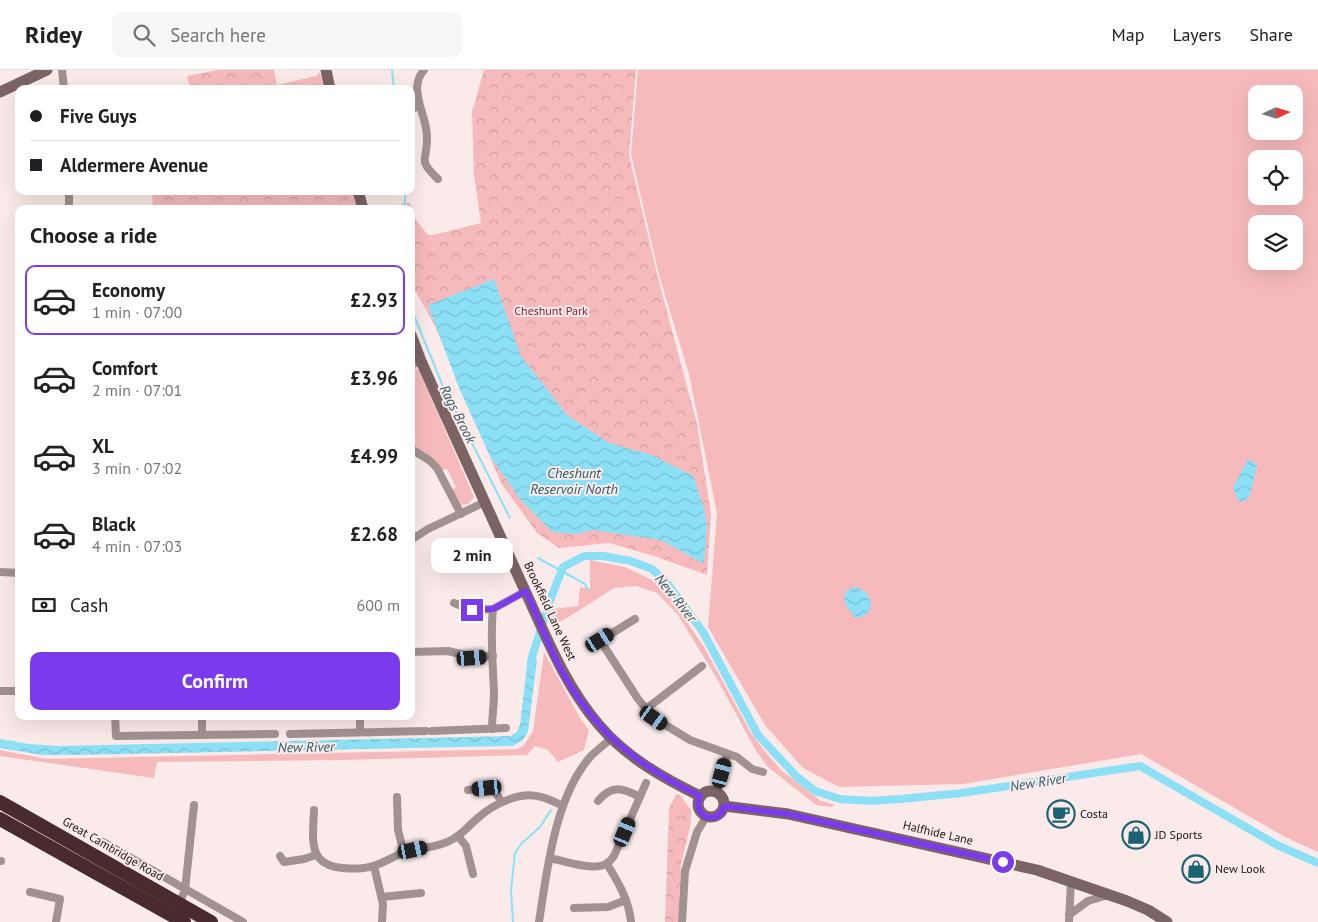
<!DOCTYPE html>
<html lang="en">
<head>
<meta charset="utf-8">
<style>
	:root { --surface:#fff; --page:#f6f6f6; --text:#202124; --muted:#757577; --line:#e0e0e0; --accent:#7c3aed }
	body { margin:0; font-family:"PT Sans",sans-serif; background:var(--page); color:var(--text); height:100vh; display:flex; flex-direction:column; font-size:19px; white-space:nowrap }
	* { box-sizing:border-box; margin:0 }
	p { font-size:16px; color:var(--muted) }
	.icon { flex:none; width:28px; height:28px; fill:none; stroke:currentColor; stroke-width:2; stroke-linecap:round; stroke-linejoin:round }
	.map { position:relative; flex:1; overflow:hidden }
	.panel { position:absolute; left:15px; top:135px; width:400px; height:515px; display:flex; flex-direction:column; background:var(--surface); border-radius:10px; box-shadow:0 5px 20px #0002 }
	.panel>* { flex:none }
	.hud { position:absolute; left:15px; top:15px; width:400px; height:110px; border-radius:10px; box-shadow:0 5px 20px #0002; display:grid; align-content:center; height:110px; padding:0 15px; background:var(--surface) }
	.needle { width:32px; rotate:86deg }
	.tools { position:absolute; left:1248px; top:15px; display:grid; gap:10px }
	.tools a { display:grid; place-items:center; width:55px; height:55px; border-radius:10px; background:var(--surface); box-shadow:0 5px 20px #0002; font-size:25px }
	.end { position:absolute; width:22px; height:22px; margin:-11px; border:6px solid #7c3aed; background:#fff; box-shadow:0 0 0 2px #fff }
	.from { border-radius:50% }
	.bubble { position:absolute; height:35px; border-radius:10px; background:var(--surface); box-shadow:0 5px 20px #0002; font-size:16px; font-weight:600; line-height:35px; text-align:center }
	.car { position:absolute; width:15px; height:30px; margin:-15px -8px; border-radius:6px; box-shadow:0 0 4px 1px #0007; background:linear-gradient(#222 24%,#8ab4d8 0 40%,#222 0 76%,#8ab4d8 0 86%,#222 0) }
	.hud b { display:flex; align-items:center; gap:18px; height:48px; font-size:19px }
	.hud b+b { border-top:1px solid var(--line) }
	.hud i { width:12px; height:12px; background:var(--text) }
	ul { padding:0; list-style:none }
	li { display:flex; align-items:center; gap:15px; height:70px; margin:0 10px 8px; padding:0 5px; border:2px solid transparent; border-radius:10px }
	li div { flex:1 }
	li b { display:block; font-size:19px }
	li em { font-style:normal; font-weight:600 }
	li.active { border-color:var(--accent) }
	li>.icon { width:45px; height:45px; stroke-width:1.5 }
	h2 { padding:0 15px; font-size:22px; line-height:60px }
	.pay { display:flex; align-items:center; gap:12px; height:55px; padding:0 15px; font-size:19px }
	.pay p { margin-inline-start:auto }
	.button { display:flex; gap:10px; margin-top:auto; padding:10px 15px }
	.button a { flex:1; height:58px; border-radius:10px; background:var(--accent); color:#fff; font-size:20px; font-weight:600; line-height:58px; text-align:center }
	header { display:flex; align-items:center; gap:30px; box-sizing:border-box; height:70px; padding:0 25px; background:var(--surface); border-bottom:1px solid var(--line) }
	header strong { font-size:24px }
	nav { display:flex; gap:28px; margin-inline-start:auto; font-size:18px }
	.search { width:350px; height:45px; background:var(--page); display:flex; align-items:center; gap:12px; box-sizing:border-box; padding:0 18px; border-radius:10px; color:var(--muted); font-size:19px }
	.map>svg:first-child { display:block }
	.grass { fill:#f6babc; fill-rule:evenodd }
	.forest { fill:url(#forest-crowns) }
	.water { fill:url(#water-waves) }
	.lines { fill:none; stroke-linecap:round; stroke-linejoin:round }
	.stream { stroke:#8ce0f6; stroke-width:2 }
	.canal { stroke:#8ce0f6; stroke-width:8 }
	.street { stroke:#a29191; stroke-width:8 }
	.secondary { stroke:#7c6465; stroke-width:11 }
	.highway { stroke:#4a2b2d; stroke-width:14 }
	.route { stroke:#7c3aed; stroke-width:6 }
	.labels { text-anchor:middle; stroke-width:4; stroke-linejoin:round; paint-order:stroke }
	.park-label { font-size:12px; fill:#881e2f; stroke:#fbeaea }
	.street-label { font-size:12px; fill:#1f1212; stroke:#fbeaea }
	.poi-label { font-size:12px; fill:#1f1212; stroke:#fbeaea; text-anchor:start }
	.water-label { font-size:14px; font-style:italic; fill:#2d5d69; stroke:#fbeaea }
</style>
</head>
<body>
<header>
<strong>Ridey</strong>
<div class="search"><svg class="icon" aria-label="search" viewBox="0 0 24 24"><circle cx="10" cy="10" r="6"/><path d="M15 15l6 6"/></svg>Search here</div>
<nav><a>Map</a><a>Layers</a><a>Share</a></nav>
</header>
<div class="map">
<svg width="1318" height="852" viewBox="0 0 1318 852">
	<defs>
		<pattern id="forest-crowns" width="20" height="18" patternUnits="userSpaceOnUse" patternTransform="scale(1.25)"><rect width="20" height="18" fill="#f6babc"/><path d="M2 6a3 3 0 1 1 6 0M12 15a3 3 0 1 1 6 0" fill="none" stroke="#d29fa1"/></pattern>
		<pattern id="water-waves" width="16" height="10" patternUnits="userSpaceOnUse" patternTransform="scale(1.25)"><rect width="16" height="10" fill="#8ce0f6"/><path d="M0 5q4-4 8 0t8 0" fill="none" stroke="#78bfd2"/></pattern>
	</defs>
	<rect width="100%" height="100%" fill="#fbeaea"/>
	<g class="grass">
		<path d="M638 0H1318V782L1285 767 1141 684 963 714 839 717 803 698 765 655 708 557 717 443 689 304 659 205 631 84ZM1256 24H1294V61H1256ZM1256 89H1294V126H1256ZM1256 154H1294V191H1256Z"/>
		<path d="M414 298 419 300 474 427 468 434 460 435 452 420 456 417 447 399 441 400 411 376V299Z"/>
		<path d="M590 490 625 497 652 510 667 523 704 577 751 663 764 680 781 700 821 731 835 735 831 737 816 735 768 697 756 681 716 607 678 545 657 523 636 516 614 518 567 548 551 556 550 551 552 539 578 536 580 517 590 519Z"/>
		<path d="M544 582 580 648 589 660 584 680 558 692 548 680 535 676 527 685 341 690 157 692 154 708 0 686V680L47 689 518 679 524 675 533 661Z"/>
	</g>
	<g class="forest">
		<path d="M218 0H274L277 15 316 6 320 2 324 19H190L187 6Z"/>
		<path d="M484 0H636L629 85 658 208 697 354 711 444 707 505 654 486 609 473 559 478 537 463 501 413 435 256 411 213V139H401L402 133H410L416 150 428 165H433L481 153 474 105 472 42Z"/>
		<path d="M152 121H352L357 139H153Z"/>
		<path d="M676 724 680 725 691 740V752L681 795 678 852H665L669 739Z"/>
	</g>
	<g class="water">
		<path d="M494 209 521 286 567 345 609 373 652 385 693 406 704 438 707 455 704 494 661 470 593 460 576 464 552 462 520 429 490 386 459 318 428 235Z"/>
		<path d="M1252 390 1257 395 1250 425 1245 431 1239 432 1233 418 1247 391Z"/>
		<path d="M854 517C874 520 878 547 855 548L845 534 844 525 848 520Z"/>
		<path d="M528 587 537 589 528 662 523 670 513 676 73 685H42L0 678V669L29 674 58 676 511 666 517 662 520 655Z"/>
	</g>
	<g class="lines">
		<g class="stream">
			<path d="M392 0 394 19"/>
			<path d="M404 139 406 121"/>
			<path d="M411 238 442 314 510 448"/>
			<path d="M538 488 585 514 588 520"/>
			<path d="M513 852 511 820 515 783 521 774 540 757 551 740"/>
		</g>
		<path class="canal" d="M531 596 532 587 551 528 563 497 584 486H603L631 491 652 499 668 514 703 562 758 665 797 707 815 721 840 729 872 731 901 729 962 723 1140 696 1277 775 1318 793"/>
		<g class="street">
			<path d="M62 0 64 19"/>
			<path d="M420 36C423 46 427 57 427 67 428 91 416 88 438 109"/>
			<path d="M411 39 420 36C417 23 414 12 424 0"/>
			<path d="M69 121V139"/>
			<path d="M411 295 421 291"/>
			<path d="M411 379 429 390 437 398 461 444"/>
			<path d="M411 470 428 459 485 432"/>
			<path d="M0 502 19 503"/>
			<path d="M454 533 472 540 493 539"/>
			<path d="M600 570 638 629 654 648 690 670 737 687 752 699 763 702"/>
			<path d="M593 575 635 549"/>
			<path d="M411 582 448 581 472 587 493 586"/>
			<path d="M0 621H19"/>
			<path d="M646 639 702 596"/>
			<path d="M115 646 116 666 275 664"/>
			<path d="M202 646V665"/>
			<path d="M360 646V662"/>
			<path d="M492 659C492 647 494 635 494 623 493 595 490 567 493 539L526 521"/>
			<path d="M432 661 506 658"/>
			<path d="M290 664 426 661"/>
			<path d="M468 720 487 718 493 719 502 732"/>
			<path d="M717 722 727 684"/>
			<path d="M397 727 398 760 404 783"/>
			<path d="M598 731C612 714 623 718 640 727"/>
			<path d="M314 740C313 769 307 795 343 798 353 799 364 799 373 796 384 793 394 786 405 782 420 777 439 778 453 769 463 764 470 754 479 747 489 738 503 731 516 727 534 722 547 728 563 736"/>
			<path d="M458 766 466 776 473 804"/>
			<path d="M103 772 243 852"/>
			<path d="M280 786 284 792 304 789 316 785"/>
			<path d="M550 788C564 791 592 801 606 794 609 792 612 789 614 786L646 713"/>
			<path d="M0 791H1"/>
			<path d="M607 794C618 812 629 830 631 852"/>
			<path d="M374 796 383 834 382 852"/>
			<path d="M30 822 60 829 56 852"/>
			<path d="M382 827 421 823"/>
			<path d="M179 834 185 820 194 735"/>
			<path d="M574 838 608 837 626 830"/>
			<path d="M1069 845 1088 831 1108 825"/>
			<path d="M539 852C547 800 555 726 591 686 597 680 605 674 612 668"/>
			<path d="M682 852 685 801 697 762 706 747"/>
			<path d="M1069 852 1071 811"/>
		</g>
		<g class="secondary">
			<path d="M326 0 330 19"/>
			<path d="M0 22 47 0"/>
			<path d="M358 121 363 139"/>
			<path d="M411 265 421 291C454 365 488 439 521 512 544 561 563 613 599 655 626 687 663 708 700 726"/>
			<circle cx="711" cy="734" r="13"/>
			<path d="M724 736 788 744 1037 800 1127 831 1148 840 1167 852"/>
		</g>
		<g class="highway">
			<path d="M0 732 211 852"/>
			<path d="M0 749 184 852"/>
		</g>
	</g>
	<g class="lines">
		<path class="route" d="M472 540 493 539 526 521C543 559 557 600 582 633 612 676 654 704 700 726 696 735 698 742 706 747 716 749 722 745 724 736L788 744 1003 792"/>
	</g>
	<defs>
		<g id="cafe-ring" transform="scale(1.4375)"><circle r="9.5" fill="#fbeaea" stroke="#1b6272" stroke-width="1.5"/><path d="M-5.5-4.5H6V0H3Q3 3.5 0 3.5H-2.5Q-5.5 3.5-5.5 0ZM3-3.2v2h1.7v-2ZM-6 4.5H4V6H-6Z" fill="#1b6272"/></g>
		<g id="shop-ring" transform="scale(1.4375)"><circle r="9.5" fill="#fbeaea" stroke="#1b6272" stroke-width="1.5"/><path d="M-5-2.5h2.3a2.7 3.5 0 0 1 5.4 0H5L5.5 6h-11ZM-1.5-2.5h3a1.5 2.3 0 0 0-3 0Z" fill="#1b6272"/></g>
	</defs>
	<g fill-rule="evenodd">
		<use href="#cafe-ring" x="1061" y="744"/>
		<use href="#shop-ring" x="1136" y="765"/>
		<use href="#shop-ring" x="1196" y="799"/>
	</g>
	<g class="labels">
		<g class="park-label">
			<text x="551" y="245">Cheshunt Park</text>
		</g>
		<g class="street-label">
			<text transform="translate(550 541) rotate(65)" y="4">Brookfield Lane West</text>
			<text transform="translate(938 763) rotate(13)" y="4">Halfhide Lane</text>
			<text transform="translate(113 779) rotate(30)" y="4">Great Cambridge Road</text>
		</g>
		<g class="poi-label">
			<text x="1080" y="748">Costa</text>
			<text x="1155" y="769">JD Sports</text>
			<text x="1215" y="803">New Look</text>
		</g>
		<g class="water-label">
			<text transform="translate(458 344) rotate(63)" y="5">Rags Brook</text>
			<text x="574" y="408">Cheshunt<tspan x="574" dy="16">Reservoir North</tspan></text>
			<text transform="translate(676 528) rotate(51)" y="5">New River</text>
			<text transform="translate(306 677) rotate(-1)" y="5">New River</text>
			<text transform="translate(1038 712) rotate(-9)" y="5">New River</text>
		</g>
	</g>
</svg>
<div class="tools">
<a><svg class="needle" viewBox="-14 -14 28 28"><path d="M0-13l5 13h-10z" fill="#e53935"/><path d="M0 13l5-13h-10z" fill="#757577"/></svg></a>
<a><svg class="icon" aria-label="locate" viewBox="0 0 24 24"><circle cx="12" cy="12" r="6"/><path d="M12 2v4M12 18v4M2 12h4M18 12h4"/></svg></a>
<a><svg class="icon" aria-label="layers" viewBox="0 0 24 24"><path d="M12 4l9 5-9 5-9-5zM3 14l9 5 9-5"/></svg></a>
</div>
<i class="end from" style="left:1003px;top:792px"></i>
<i class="end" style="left:472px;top:540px"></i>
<div class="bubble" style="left:431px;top:468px;width:82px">2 min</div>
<i class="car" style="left:600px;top:570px;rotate:58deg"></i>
<i class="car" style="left:472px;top:588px;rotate:86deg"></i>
<i class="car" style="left:654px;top:648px;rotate:125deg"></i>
<i class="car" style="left:722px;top:703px;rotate:15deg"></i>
<i class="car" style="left:487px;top:718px;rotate:264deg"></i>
<i class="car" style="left:625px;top:762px;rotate:23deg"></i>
<i class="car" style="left:413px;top:780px;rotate:78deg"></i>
<div class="hud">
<b><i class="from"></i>Five Guys</b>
<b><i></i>Aldermere Avenue</b>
</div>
<section class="panel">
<h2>Choose a ride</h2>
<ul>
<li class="active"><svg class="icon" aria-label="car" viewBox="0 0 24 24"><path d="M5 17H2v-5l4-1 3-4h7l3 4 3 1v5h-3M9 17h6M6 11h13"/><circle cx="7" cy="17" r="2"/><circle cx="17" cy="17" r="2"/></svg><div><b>Economy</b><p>1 min · 07:00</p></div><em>£2.93</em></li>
<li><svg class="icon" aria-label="car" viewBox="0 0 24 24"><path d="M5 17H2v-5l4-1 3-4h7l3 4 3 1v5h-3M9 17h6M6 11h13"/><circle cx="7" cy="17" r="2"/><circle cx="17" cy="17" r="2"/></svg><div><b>Comfort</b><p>2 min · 07:01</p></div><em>£3.96</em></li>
<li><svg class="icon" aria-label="car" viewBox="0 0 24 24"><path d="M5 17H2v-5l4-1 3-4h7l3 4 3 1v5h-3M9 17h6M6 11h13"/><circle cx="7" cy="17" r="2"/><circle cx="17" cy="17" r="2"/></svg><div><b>XL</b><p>3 min · 07:02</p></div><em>£4.99</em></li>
<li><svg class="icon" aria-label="car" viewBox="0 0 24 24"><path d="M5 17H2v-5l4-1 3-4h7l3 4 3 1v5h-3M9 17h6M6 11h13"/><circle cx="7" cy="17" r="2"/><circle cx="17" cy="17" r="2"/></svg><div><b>Black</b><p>4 min · 07:03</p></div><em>£2.68</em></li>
</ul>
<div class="pay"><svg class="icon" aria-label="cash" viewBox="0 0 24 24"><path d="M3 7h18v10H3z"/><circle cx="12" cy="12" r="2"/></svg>Cash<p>600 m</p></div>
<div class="button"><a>Confirm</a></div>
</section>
</div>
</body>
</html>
